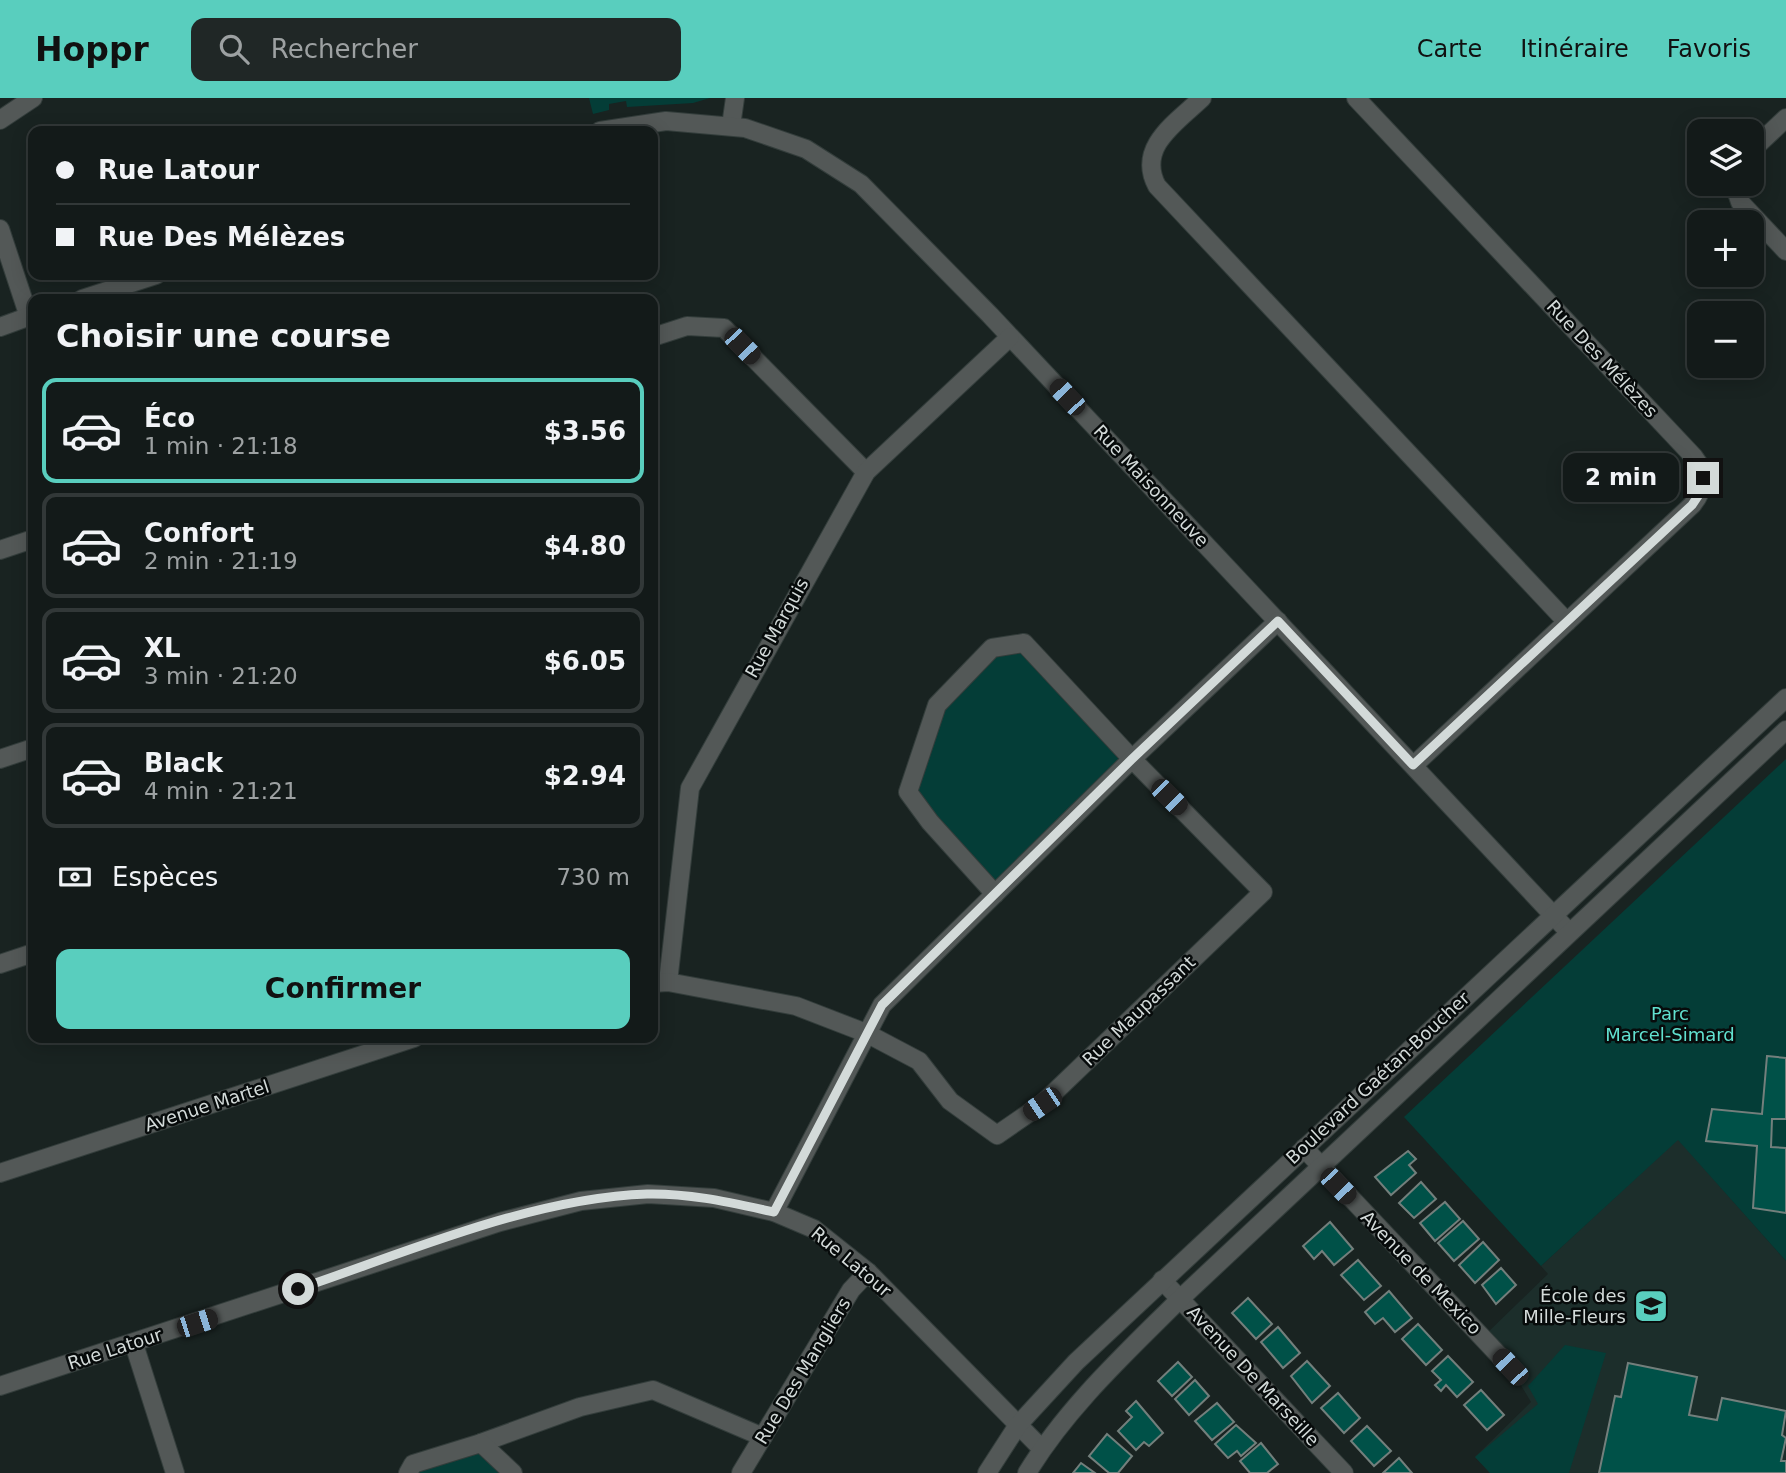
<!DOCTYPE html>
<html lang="fr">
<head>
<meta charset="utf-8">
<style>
	:root { --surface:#131a19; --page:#202726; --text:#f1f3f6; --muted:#9da1a2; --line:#323838; --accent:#59cebe }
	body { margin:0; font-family:"DejaVu Sans",sans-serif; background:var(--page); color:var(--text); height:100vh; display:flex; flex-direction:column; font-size:26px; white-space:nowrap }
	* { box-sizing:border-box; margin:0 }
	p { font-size:23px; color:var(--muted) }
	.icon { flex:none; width:38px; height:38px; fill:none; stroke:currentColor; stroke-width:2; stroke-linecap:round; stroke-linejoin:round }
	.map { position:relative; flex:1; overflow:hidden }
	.side { position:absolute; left:28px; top:196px; width:630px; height:749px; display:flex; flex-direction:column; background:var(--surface); border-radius:14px; box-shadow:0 4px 18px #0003,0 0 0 2px var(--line) }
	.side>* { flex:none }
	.hud { position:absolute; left:28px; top:28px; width:630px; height:154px; border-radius:14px; box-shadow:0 4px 18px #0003,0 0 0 2px var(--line); display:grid; align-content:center; height:154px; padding:0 28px; background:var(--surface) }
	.fabs { position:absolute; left:1687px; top:21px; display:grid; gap:14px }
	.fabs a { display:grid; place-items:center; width:77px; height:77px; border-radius:14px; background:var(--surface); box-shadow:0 4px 18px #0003,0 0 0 2px var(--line); font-size:35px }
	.end { position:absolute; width:32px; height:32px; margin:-16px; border:9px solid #d3dad9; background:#111; box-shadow:0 0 0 4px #111 }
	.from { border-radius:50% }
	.bubble { position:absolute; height:49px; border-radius:14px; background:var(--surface); box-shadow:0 4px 18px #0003,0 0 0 2px var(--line); font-size:23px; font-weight:700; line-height:49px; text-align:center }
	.car { position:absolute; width:21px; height:42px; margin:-21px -10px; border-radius:9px; box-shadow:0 0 5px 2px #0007; background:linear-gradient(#222 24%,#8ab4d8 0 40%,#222 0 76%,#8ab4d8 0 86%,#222 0) }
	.hud b { display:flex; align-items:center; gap:24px; height:66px; font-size:26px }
	.hud b+b { border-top:2px solid var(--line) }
	.hud i { width:18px; height:18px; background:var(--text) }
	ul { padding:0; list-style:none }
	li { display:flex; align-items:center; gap:21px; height:105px; margin:0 14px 10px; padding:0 14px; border:4px solid var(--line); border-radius:14px }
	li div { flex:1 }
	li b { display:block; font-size:26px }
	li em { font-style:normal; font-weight:700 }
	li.selected { border-color:var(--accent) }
	li>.icon { width:63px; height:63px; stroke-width:1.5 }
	h2 { padding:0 28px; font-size:32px; line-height:84px }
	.pay { display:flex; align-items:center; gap:18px; height:77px; padding:0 28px; font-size:26px }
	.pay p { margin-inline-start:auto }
	.action { display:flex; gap:14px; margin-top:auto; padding:14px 28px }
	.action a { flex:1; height:80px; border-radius:14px; background:var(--accent); color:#111; font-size:28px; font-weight:700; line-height:80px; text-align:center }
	header { display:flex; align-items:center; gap:42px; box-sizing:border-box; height:98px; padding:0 35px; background:var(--accent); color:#111 }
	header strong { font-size:33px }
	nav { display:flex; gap:38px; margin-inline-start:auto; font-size:24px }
	.search { width:490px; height:63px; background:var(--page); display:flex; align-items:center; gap:18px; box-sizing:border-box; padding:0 24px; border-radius:14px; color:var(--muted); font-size:26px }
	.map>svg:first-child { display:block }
	.built { fill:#1c2e2b }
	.green { fill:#043d37 }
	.building { fill:#005148; stroke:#737f7c; stroke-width:2 }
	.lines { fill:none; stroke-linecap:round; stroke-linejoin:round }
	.minor-casing { stroke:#333d3b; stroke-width:20 }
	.tertiary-casing { stroke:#333d3b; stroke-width:20 }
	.minor { stroke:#535857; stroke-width:18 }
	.tertiary { stroke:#535857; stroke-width:18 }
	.route { stroke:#d3dad9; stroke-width:9 }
	.labels { text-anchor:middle; stroke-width:5; stroke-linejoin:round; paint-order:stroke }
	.street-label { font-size:18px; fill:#d3dad9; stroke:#070b0b }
	.park-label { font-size:18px; fill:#61e1d0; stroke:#070b0b }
	.poi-label { font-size:18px; fill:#d3dad9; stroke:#070b0b; text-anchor:end }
</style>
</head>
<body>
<header>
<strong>Hoppr</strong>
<div class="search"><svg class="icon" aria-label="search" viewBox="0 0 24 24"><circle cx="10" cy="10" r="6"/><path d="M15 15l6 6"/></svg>Rechercher</div>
<nav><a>Carte</a><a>Itinéraire</a><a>Favoris</a></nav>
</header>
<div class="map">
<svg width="1786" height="1375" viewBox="0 0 1786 1375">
	<rect width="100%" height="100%" fill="#192321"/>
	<path class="built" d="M1678 1041 1786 1163V1375H1490L1475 1359 1531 1304 1510 1269 1482 1240 1548 1176 1541 1168Z"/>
	<g class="green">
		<path d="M589 0H710L693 5 627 9 626 3 609 6V12L593 16Z"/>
		<path d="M1024 545 1132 661 995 796 909 694 937 607 992 550Z"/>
		<path d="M1786 661V1163L1678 1042 1541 1168 1404 1019Z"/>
		<path d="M1565 1247 1606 1255 1569 1375H1490L1475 1359 1538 1306 1528 1288Z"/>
		<path d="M481 1345 513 1375H408Z"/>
	</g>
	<g class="building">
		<path d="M1767 958 1786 960V1021H1772L1771 1049 1786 1050V1115L1753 1110 1757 1048 1706 1043 1712 1011 1762 1016Z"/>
		<path d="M1408 1053 1416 1061 1409 1067 1416 1075 1391 1097 1375 1079Z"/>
		<path d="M1421 1084 1436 1101 1414 1120 1399 1105Z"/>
		<path d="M1445 1104 1460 1121 1435 1143 1420 1125Z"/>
		<path d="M1463 1123 1479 1141 1454 1163 1438 1145Z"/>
		<path d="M1330 1124 1353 1151 1334 1167 1322 1153 1314 1161 1303 1148Z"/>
		<path d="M1483 1144 1499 1162 1475 1185 1459 1167Z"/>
		<path d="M1358 1162 1381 1188 1364 1202 1341 1177Z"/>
		<path d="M1501 1170 1516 1187 1496 1206 1482 1187Z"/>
		<path d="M1389 1193 1412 1220 1395 1234 1383 1220 1375 1226 1365 1214Z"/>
		<path d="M1248 1200 1272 1226 1256 1241 1232 1215Z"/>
		<path d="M1418 1226 1442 1252 1426 1267 1402 1241Z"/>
		<path d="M1278 1229 1300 1255 1283 1270 1261 1244Z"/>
		<path d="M1448 1258 1473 1284 1457 1299 1446 1287 1441 1293 1435 1287 1441 1282 1432 1273Z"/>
		<path d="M1307 1263 1330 1288 1312 1305 1291 1278Z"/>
		<path d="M1178 1264 1192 1279 1172 1298 1158 1283Z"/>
		<path d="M1628 1265 1697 1279 1689 1317 1717 1322 1722 1300 1786 1313 1782 1337 1786 1340 1781 1363H1786V1375H1599L1615 1298 1621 1299Z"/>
		<path d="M1195 1282 1209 1298 1189 1317 1175 1301Z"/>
		<path d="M1481 1292 1504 1317 1487 1332 1464 1307Z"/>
		<path d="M1338 1295 1360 1320 1344 1335 1321 1310Z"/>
		<path d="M1136 1303 1163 1335 1149 1348 1144 1344 1136 1352 1118 1333 1132 1319 1126 1313Z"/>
		<path d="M1217 1305 1234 1324 1212 1342 1195 1323Z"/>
		<path d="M1236 1327 1256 1345 1241 1358 1237 1353 1228 1360 1215 1346Z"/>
		<path d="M1367 1328 1391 1353 1374 1368 1351 1343Z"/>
		<path d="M1107 1336 1132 1358 1118 1375H1109L1089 1358Z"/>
		<path d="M1261 1345 1278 1366 1267 1375H1250L1240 1363Z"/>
		<path d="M1399 1360 1412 1375H1383Z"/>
		<path d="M1081 1365 1095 1375H1073Z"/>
	</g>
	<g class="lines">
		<g class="minor-casing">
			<g id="minor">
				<path d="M1202 0C1177 24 1136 49 1157 88L1567 524"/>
				<path d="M1356 0 1694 359C1706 374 1705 392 1692 407L1414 667"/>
				<path d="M0 22 33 0"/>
				<path d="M731 28 735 0"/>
				<path d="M600 33 666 23 745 30 806 51 861 86 990 217 1569 834"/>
				<path d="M1752 52 1786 20"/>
				<path d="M1734 86 1740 104 1786 153"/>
				<path d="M0 131 29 219"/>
				<path d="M82 201 156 177"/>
				<path d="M0 229 33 217"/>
				<path d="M653 239 687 228 724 230 866 374"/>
				<path d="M0 452 33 441"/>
				<path d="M0 661 33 650"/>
				<path d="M0 866 33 855"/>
				<path d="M668 884 690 690 866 374 1010 239"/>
				<path d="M653 885 668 884 796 908 866 935 919 963 950 1003 997 1037 1042 1006 1263 794 1132 661 1024 545 992 550 937 607 908 694 930 724 995 796"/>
				<path d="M1304 1050 1510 1269"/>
				<path d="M0 1075 414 940"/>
				<path d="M774 1114 882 907 1132 661 1278 523"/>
				<path d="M1162 1182 1344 1375"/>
				<path d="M134 1246 175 1375"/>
				<path d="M0 1288 500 1124 581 1103 648 1096 714 1100 774 1114 814 1131 868 1174 1042 1351"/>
				<path d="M481 1345 580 1309 653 1292 763 1339"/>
				<path d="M408 1375 413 1366 481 1345 513 1375"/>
				<path d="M741 1375 851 1192 868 1174"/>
			</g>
		</g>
		<g class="tertiary-casing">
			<g id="tertiary">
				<path d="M987 1375 1018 1327 1076 1264 1786 600"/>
				<path d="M1027 1375C1067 1309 1126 1255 1180 1201L1786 632"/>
			</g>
		</g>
		<use href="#minor" class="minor"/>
		<use href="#tertiary" class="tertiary"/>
	</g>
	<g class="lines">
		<path class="route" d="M298 1191C408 1154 531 1100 647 1096 690 1095 732 1105 774 1114L882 907 1132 661 1278 523 1413 667 1692 407 1702 392 1703 380"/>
	</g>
	<defs>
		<g id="school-square" transform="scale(1.75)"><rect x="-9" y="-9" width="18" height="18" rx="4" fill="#59cebe" stroke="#070b0b"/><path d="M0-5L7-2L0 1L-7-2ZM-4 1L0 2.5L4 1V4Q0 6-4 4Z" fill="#111"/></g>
	</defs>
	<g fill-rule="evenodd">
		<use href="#school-square" x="1651" y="1208"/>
	</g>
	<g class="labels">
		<g class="street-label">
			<text transform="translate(1602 261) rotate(47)" y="6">Rue Des Mélèzes</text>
			<text transform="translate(1151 388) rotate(47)" y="6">Rue Maisonneuve</text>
			<text transform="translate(777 530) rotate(-61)" y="6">Rue Marquis</text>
			<text transform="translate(1139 913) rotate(-44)" y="6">Rue Maupassant</text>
			<text transform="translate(1378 980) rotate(-43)" y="6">Boulevard Gaétan-Boucher</text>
			<text transform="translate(207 1008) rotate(-18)" y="6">Avenue Martel</text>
			<text transform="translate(851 1164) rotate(40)" y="6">Rue Latour</text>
			<text transform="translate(1421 1175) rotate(46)" y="6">Avenue de Mexico</text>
			<text transform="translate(115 1251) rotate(-18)" y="6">Rue Latour</text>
			<text transform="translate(803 1273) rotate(-59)" y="6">Rue Des Mangliers</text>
			<text transform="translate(1253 1278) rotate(47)" y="6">Avenue De Marseille</text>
		</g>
		<g class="park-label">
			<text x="1670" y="922">Parc<tspan x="1670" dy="21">Marcel-Simard</tspan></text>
		</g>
		<g class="poi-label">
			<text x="1626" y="1204">École des<tspan x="1626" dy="21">Mille-Fleurs</tspan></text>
		</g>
	</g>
</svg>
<div class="fabs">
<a><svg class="icon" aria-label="layers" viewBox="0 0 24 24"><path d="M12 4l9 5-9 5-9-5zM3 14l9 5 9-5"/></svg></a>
<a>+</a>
<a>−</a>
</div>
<i class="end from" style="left:298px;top:1191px"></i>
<i class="end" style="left:1703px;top:380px"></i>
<div class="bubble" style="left:1563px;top:355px;width:116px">2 min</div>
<i class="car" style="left:742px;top:248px;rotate:136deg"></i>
<i class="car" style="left:1067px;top:299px;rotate:317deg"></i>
<i class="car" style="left:1169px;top:699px;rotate:135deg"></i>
<i class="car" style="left:1042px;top:1006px;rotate:236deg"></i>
<i class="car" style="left:1338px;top:1088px;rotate:136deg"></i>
<i class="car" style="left:197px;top:1225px;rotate:72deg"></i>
<i class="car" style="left:1510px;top:1269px;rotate:317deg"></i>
<div class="hud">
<b><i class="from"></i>Rue Latour</b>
<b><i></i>Rue Des Mélèzes</b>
</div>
<section class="side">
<h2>Choisir une course</h2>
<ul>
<li class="selected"><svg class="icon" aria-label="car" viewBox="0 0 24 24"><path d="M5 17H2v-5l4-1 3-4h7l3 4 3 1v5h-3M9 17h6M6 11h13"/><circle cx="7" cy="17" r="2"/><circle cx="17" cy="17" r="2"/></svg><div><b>Éco</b><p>1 min · 21:18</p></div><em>$3.56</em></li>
<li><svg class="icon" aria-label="car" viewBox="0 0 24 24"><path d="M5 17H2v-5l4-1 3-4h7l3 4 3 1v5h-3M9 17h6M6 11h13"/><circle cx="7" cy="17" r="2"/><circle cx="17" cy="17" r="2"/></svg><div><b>Confort</b><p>2 min · 21:19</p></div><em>$4.80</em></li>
<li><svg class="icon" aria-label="car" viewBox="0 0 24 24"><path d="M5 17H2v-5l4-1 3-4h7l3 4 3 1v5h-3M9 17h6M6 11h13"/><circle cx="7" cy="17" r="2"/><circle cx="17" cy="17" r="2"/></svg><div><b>XL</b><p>3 min · 21:20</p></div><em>$6.05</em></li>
<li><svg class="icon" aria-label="car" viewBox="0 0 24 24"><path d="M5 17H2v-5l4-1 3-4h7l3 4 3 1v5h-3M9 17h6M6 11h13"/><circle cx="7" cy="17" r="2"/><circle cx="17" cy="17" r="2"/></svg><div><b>Black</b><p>4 min · 21:21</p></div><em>$2.94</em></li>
</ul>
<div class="pay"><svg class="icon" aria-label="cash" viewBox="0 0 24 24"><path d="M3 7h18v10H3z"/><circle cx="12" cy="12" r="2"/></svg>Espèces<p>730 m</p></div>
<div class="action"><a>Confirmer</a></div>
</section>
</div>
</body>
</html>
